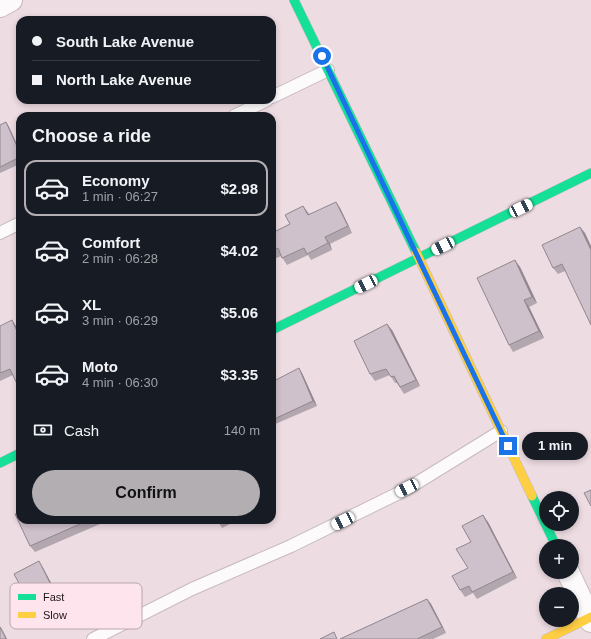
<!DOCTYPE html>
<html lang="en">
<head>
<meta charset="utf-8">
<style>
	:root { --surface:#171b24; --page:#242831; --text:#f1f3f6; --muted:#9ea1a6; --line:#363941; --accent:#b3aeb2 }
	body { margin:0; font-family:Arial,sans-serif; background:var(--page); color:var(--text); height:100vh; display:flex; flex-direction:column; font-size:15px; white-space:nowrap }
	* { box-sizing:border-box; margin:0 }
	p { font-size:13px; color:var(--muted) }
	.icon { flex:none; width:22px; height:22px; fill:none; stroke:currentColor; stroke-width:2; stroke-linecap:round; stroke-linejoin:round }
	.map { position:relative; flex:1; overflow:hidden }
	.panel { position:absolute; left:16px; top:112px; width:260px; height:412px; display:flex; flex-direction:column; background:var(--surface); border-radius:12px; box-shadow:0 2px 6px #0003 }
	.panel>* { flex:none }
	.hud { position:absolute; left:16px; top:16px; width:260px; height:88px; border-radius:12px; box-shadow:0 2px 6px #0003; display:grid; align-content:center; height:88px; padding:0 16px; background:var(--surface) }
	.tools { position:absolute; left:539px; top:491px; display:grid; gap:8px }
	.tools a { display:grid; place-items:center; width:40px; height:40px; border-radius:50%; background:var(--surface); box-shadow:0 2px 6px #0003; font-size:20px }
	.end { position:absolute; width:18px; height:18px; margin:-9px; border:5px solid #1a73e8; background:#fff; box-shadow:0 0 0 2px #fff }
	.from { border-radius:50% }
	.bubble { position:absolute; height:28px; border-radius:14px; background:var(--surface); box-shadow:0 2px 6px #0003; font-size:13px; font-weight:600; line-height:28px; text-align:center }
	.car { position:absolute; width:12px; height:24px; margin:-12px -6px; border-radius:5px; box-shadow:0 0 3px 1px #0007; background:linear-gradient(#fff 24%,#345 0 40%,#fff 0 76%,#345 0 86%,#fff 0) }
	.hud b { display:flex; align-items:center; gap:14px; height:38px; font-size:15px }
	.hud b+b { border-top:1px solid var(--line) }
	.hud i { width:10px; height:10px; background:var(--text) }
	ul { padding:0; list-style:none }
	li { display:flex; align-items:center; gap:12px; height:56px; margin:0 8px 6px; padding:0 8px; border:2px solid transparent; border-radius:12px }
	li div { flex:1 }
	li b { display:block; font-size:15px }
	li em { font-style:normal; font-weight:600 }
	li.on { border-color:var(--accent) }
	li>.icon { width:36px; height:36px; stroke-width:1.5 }
	h2 { padding:0 16px; font-size:18px; line-height:48px }
	.pay { display:flex; align-items:center; gap:10px; height:44px; padding:0 16px; font-size:15px }
	.pay p { margin-inline-start:auto }
	.cta { display:flex; gap:8px; margin-top:auto; padding:8px 16px }
	.cta a { flex:1; height:46px; border-radius:24px; background:var(--accent); color:#111; font-size:16px; font-weight:600; line-height:46px; text-align:center }
	.map>svg:first-child { display:block }
	.lines { fill:none; stroke-linecap:round; stroke-linejoin:round }
	.lane-casing { stroke:#c7babf; stroke-width:14 }
	.street-casing { stroke:#c7babf; stroke-width:24 }
	.fast-casing { stroke:#c7babf; stroke-width:10 }
	.slow-casing { stroke:#c7babf; stroke-width:10 }
	.lane { stroke:#fcfafb; stroke-width:12 }
	.street { stroke:#fcfafb; stroke-width:22 }
	.fast { stroke:#16e098; stroke-width:9 }
	.slow { stroke:#ffcf43; stroke-width:9 }
	.wall { fill:#b2a6af }
	.shaded-wall { fill:#91878e }
	.building { fill:#cfc1cb; stroke:#91878e }
	.route { stroke:#1a73e8; stroke-width:5 }
	.key { fill:#fee4ed; stroke:#bba6ad; stroke-width:1 }
	.key-label { font-size:11px; fill:#1f1418 }
</style>
</head>
<body>
<div class="map">
<svg width="591" height="639" viewBox="0 0 591 639">
	<rect width="100%" height="100%" fill="#eddce2"/>
	<g class="lines">
		<g class="lane-casing">
			<g id="lane">
				<path d="M272 97 328 70"/>
				<path d="M234 116 267 100"/>
				<path d="M0 233 20 223"/>
				<path d="M93 639 192 589 291 546 407 489 501 431"/>
			</g>
		</g>
		<g class="street-casing">
			<g id="street">
				<path d="M0 6 11 0"/>
				<path d="M568 572 591 621"/>
			</g>
		</g>
		<g class="fast-casing">
			<g id="fast">
				<path d="M294 0 416 252"/>
				<path d="M272 330 591 173"/>
				<path d="M0 463 20 453"/>
				<path d="M532 496 556 546"/>
			</g>
		</g>
		<g class="slow-casing">
			<g id="slow">
				<path d="M416 252 532 496"/>
				<path d="M546 639 591 617"/>
			</g>
		</g>
		<use href="#lane" class="lane"/>
		<use href="#street" class="street"/>
		<use href="#fast" class="fast"/>
		<use href="#slow" class="slow"/>
	</g>
	<g class="wall">
		<path d="M6 122 9 127 20 151V164L0 173V125Z"/>
		<path d="M303 206 309 214 340 208 352 233 330 244 332 250 311 260 308 255 287 265 281 256 272 260V233L290 224Z"/>
		<path d="M585 233 565 271 558 274 553 268Z"/>
		<path d="M520 267 537 303 529 307 544 338 513 352 509 345Z"/>
		<path d="M0 326H16L20 335V389L13 375 0 381Z"/>
		<path d="M392 330 420 386 404 394 397 383H395L390 375 375 381 370 374Z"/>
		<path d="M302 373 317 406 273 425 272 424V382Z"/>
		<path d="M20 520H116L109 523 107 521 35 552 30 546Z"/>
		<path d="M217 520H238L222 528Z"/>
		<path d="M488 522 517 578 477 599 473 593 465 597 460 590 468 568 471 542Z"/>
		<path d="M42 566 57 594 32 607 29 602Z"/>
		<path d="M427 599 431 604 446 633 433 639H340Z"/>
	</g>
	<g class="shaded-wall">
		<path d="M6 122 9 127 20 151V153Z"/>
		<path d="M336 202 340 208 352 233 348 226Z"/>
		<path d="M303 206 308 213 312 222 308 215Z"/>
		<path d="M580 227 585 233 591 246V250Z"/>
		<path d="M325 237 330 244 332 250 328 243Z"/>
		<path d="M515 260 520 267 537 303 532 297Z"/>
		<path d="M524 300 529 307 544 338 539 331Z"/>
		<path d="M12 320 16 326 20 335V338Z"/>
		<path d="M387 324 392 330 420 386 416 380Z"/>
		<path d="M299 368 302 373 317 406 313 401Z"/>
		<path d="M483 515 488 522 517 578 513 572Z"/>
		<path d="M39 561 42 566 57 594 53 589Z"/>
		<path d="M427 599 431 604 446 633 442 627Z"/>
		<path d="M0 626 2 629 7 639H6Z"/>
	</g>
	<g class="building">
		<path d="M6 122 20 153V157L0 167V125Z"/>
		<path d="M336 202 348 226 325 237 328 243 307 254 304 248 282 258 278 248 272 251V233L290 224 285 215 303 206 308 215Z"/>
		<path d="M580 227 591 250V325L562 264 553 268 542 245Z"/>
		<path d="M515 260 532 297 524 300 539 331 509 345 477 278Z"/>
		<path d="M12 320 20 338V385L18 386 10 369 0 373V326Z"/>
		<path d="M387 324 416 380 400 387 394 376 391 377 386 369 370 374 354 341Z"/>
		<path d="M299 368 313 401 272 420V382Z"/>
		<path d="M591 490V506L584 493Z"/>
		<path d="M20 512V520H89L30 546 15 514Z"/>
		<path d="M483 515 513 572 472 592 469 586 460 590 452 576 468 568 456 549 471 542 462 526Z"/>
		<path d="M217 520H225L218 523Z"/>
		<path d="M39 561 53 589 29 602 14 574Z"/>
		<path d="M427 599 442 627 417 639H340Z"/>
		<path d="M0 627 6 639H0Z"/>
		<path d="M334 632 337 639H320Z"/>
	</g>
	<g class="lines">
		<path class="route" d="M322 56 508 446"/>
	</g>
	<rect x="10" y="583" width="132" height="46" rx="6" class="key"/>
	<rect x="18" y="594" width="18" height="6" fill="#16e098"/>
	<rect x="18" y="612" width="18" height="6" fill="#ffcf43"/>
	<g class="key-label">
		<text x="43" y="601">Fast</text>
		<text x="43" y="619">Slow</text>
	</g>
</svg>
<div class="tools">
<a><svg class="icon" aria-label="locate" viewBox="0 0 24 24"><circle cx="12" cy="12" r="6"/><path d="M12 2v4M12 18v4M2 12h4M18 12h4"/></svg></a>
<a>+</a>
<a>−</a>
</div>
<i class="end from" style="left:322px;top:56px"></i>
<i class="end" style="left:508px;top:446px"></i>
<div class="bubble" style="left:522px;top:432px;width:66px">1 min</div>
<i class="car" style="left:521px;top:208px;rotate:64deg"></i>
<i class="car" style="left:443px;top:246px;rotate:244deg"></i>
<i class="car" style="left:366px;top:284px;rotate:244deg"></i>
<i class="car" style="left:407px;top:488px;rotate:243deg"></i>
<i class="car" style="left:343px;top:521px;rotate:243deg"></i>
<div class="hud">
<b><i class="from"></i>South Lake Avenue</b>
<b><i></i>North Lake Avenue</b>
</div>
<section class="panel">
<h2>Choose a ride</h2>
<ul>
<li class="on"><svg class="icon" aria-label="car" viewBox="0 0 24 24"><path d="M5 17H2v-5l4-1 3-4h7l3 4 3 1v5h-3M9 17h6M6 11h13"/><circle cx="7" cy="17" r="2"/><circle cx="17" cy="17" r="2"/></svg><div><b>Economy</b><p>1 min · 06:27</p></div><em>$2.98</em></li>
<li><svg class="icon" aria-label="car" viewBox="0 0 24 24"><path d="M5 17H2v-5l4-1 3-4h7l3 4 3 1v5h-3M9 17h6M6 11h13"/><circle cx="7" cy="17" r="2"/><circle cx="17" cy="17" r="2"/></svg><div><b>Comfort</b><p>2 min · 06:28</p></div><em>$4.02</em></li>
<li><svg class="icon" aria-label="car" viewBox="0 0 24 24"><path d="M5 17H2v-5l4-1 3-4h7l3 4 3 1v5h-3M9 17h6M6 11h13"/><circle cx="7" cy="17" r="2"/><circle cx="17" cy="17" r="2"/></svg><div><b>XL</b><p>3 min · 06:29</p></div><em>$5.06</em></li>
<li><svg class="icon" aria-label="car" viewBox="0 0 24 24"><path d="M5 17H2v-5l4-1 3-4h7l3 4 3 1v5h-3M9 17h6M6 11h13"/><circle cx="7" cy="17" r="2"/><circle cx="17" cy="17" r="2"/></svg><div><b>Moto</b><p>4 min · 06:30</p></div><em>$3.35</em></li>
</ul>
<div class="pay"><svg class="icon" aria-label="cash" viewBox="0 0 24 24"><path d="M3 7h18v10H3z"/><circle cx="12" cy="12" r="2"/></svg>Cash<p>140 m</p></div>
<div class="cta"><a>Confirm</a></div>
</section>
</div>
</body>
</html>
